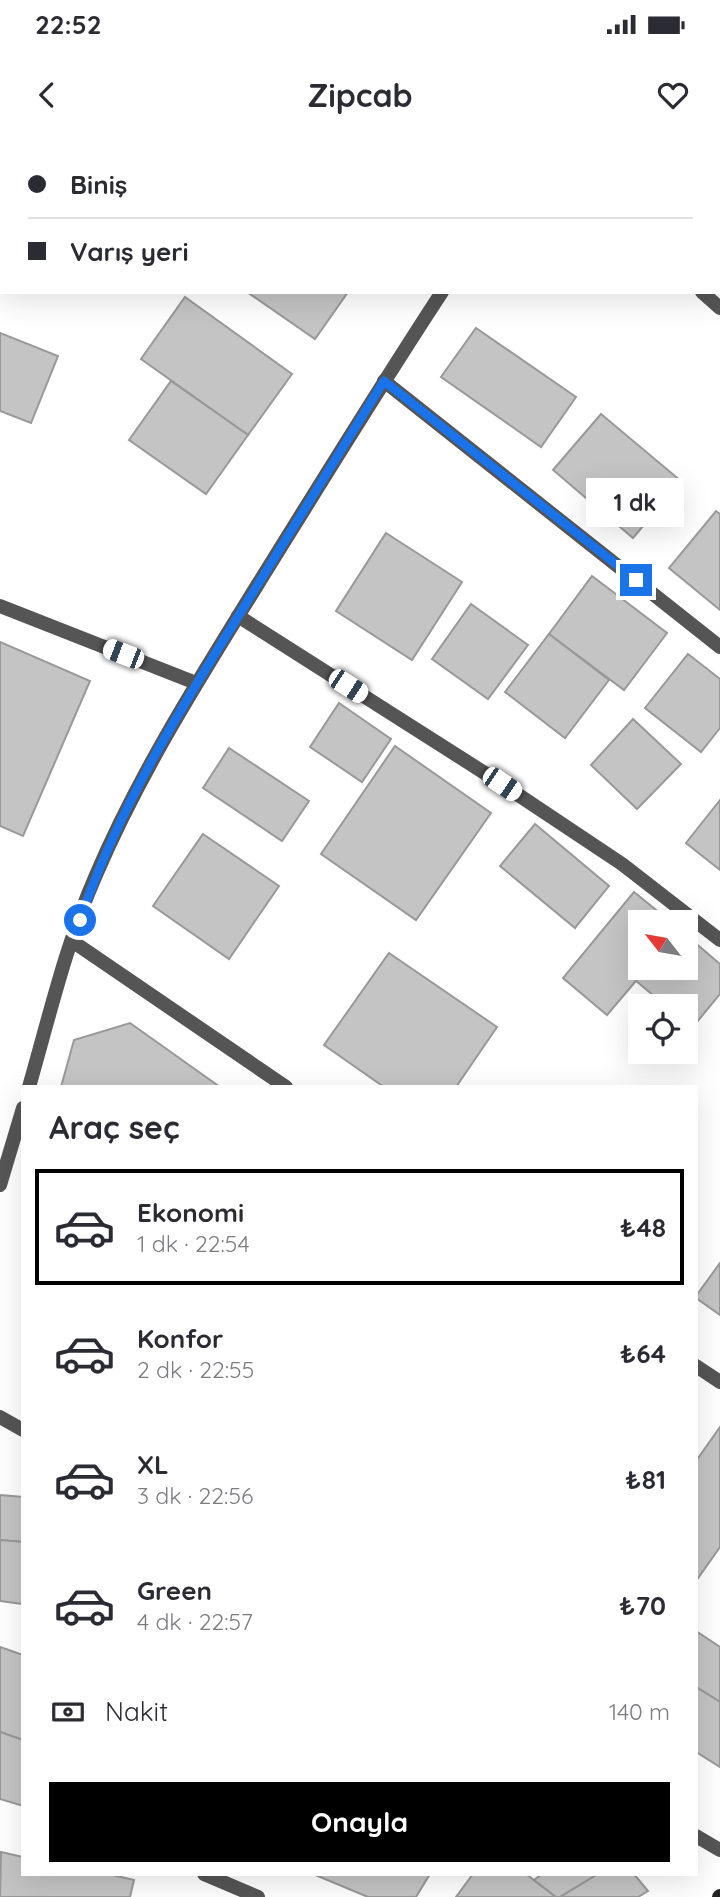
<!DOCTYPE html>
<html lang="tr">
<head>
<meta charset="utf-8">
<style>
	:root { --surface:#fff; --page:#f2f2f3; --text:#2b2b33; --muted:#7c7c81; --line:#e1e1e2; --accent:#000 }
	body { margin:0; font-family:Quicksand,sans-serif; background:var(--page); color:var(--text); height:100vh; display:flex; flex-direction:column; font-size:26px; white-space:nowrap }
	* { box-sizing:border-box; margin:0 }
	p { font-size:23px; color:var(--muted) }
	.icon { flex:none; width:38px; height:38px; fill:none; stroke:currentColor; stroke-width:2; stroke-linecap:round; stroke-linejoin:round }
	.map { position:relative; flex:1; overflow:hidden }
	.drawer { position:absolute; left:21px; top:945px; width:677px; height:791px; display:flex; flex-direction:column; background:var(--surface); border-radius:0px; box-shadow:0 7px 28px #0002 }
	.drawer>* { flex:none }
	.banner { position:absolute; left:0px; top:0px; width:721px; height:154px; box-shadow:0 7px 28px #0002; display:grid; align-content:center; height:154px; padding:0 28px; background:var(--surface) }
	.needle { width:46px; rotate:301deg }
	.tools { position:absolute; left:628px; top:770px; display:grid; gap:14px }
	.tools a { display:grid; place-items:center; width:70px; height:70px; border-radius:0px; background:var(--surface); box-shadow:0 7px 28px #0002; font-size:35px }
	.end { position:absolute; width:32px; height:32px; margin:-16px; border:9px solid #1a73e8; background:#fff; box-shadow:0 0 0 4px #fff }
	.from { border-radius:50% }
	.bubble { position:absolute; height:49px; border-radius:0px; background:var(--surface); box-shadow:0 7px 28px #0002; font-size:23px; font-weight:800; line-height:49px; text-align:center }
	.car { position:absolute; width:21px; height:42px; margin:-21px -10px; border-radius:9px; box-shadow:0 0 5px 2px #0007; background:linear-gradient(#fff 24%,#345 0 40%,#fff 0 76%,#345 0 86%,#fff 0) }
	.banner b { display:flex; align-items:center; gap:24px; height:66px; font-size:26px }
	.banner b+b { border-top:2px solid var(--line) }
	.banner i { width:18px; height:18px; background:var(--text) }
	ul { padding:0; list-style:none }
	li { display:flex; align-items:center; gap:21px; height:116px; margin:0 14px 10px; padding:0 14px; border:4px solid transparent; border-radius:0px }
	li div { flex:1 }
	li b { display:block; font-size:26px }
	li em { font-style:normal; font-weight:800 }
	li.selected { border-color:var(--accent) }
	li>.icon { width:63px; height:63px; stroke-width:1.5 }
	h2 { padding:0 28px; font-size:32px; line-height:84px }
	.pay { display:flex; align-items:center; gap:18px; height:77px; padding:0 28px; font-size:26px }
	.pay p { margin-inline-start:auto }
	.cta { display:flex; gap:14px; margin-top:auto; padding:14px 28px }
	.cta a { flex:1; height:80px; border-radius:0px; background:var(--accent); color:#fff; font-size:28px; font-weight:800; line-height:80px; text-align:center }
	.status { display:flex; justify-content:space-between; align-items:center; height:49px; padding:0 35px; background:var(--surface); direction:ltr }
	.status svg { height:19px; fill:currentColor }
	header { display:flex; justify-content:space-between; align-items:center; height:91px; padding:0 28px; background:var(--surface); font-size:32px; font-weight:800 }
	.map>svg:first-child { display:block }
	.building { fill:#c4c4c4; stroke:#999; stroke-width:2 }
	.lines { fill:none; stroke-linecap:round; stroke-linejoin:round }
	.street { stroke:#555; stroke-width:14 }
	.secondary { stroke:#222; stroke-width:14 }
	.route { stroke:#1a73e8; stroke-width:9 }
</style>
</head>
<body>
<div class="status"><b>22:52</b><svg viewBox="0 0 49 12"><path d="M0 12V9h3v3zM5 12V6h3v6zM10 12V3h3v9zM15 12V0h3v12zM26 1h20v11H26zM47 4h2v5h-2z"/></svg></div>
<header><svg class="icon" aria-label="back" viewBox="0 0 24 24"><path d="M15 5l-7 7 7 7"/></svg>Zipcab<svg class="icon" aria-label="heart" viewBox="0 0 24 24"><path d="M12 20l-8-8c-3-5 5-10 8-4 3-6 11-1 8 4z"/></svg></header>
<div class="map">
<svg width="720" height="1757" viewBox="0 0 720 1757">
	<rect width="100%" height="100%" fill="#fff"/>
	<g class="building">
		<rect x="27" y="0" width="190" height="2"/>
		<path d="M719 22 720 23V142L719 141Z"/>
		<path d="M247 152H348L315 199Z"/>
		<path d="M185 157 292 234 248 295 141 219Z"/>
		<path d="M476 188 576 257 541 307 441 237Z"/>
		<path d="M0 193 58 216 31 283 0 271Z"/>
		<path d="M171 241 248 295 206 354 129 300Z"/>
		<path d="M601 274 681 341 633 398 553 330Z"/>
		<path d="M716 371 720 374V470L669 428Z"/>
		<path d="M386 393 462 442 412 520 336 471Z"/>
		<path d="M592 436 667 493 624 550 549 494Z"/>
		<path d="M471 464 528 505 488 559 432 519Z"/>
		<path d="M549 494 609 540 565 598 505 552Z"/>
		<path d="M0 502 90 541 23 696 0 686Z"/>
		<path d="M688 514 720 539V588L701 612 645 568Z"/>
		<path d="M339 563 391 599 362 642 310 607Z"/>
		<path d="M633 579 681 624 637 669 591 625Z"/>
		<path d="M395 606 491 673 416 780 321 714Z"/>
		<path d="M229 608 309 661 282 701 203 648Z"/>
		<path d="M720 660V730L686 703Z"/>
		<path d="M535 684 609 746 575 788 500 726Z"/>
		<path d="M203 694 279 746 229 819 153 766Z"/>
		<path d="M634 752 671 782H640V828H647L607 875 563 838Z"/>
		<path d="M686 795 720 824V854L692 888 686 883V866H666L636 841 647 828H686Z"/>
		<path d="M389 813 497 887 456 947H384L324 905Z"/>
		<path d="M130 883 220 947H61L74 900Z"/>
		<path d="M720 1123V1175L696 1158V1156Z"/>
		<path d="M720 1287V1407L696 1441V1321Z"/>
		<path d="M0 1355 23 1357V1402L0 1400Z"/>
		<path d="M0 1400 23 1402V1464L0 1461Z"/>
		<path d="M696 1491 720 1507V1562L696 1547Z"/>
		<path d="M0 1507 23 1515V1600L0 1592Z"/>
		<path d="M696 1547 720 1562V1627L696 1612Z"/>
		<path d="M0 1592 23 1600V1666L0 1659Z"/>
		<path d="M1 1712 23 1717V1734H108L134 1740 130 1757H0Z"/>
		<path d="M313 1734H430L416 1757H368Z"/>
		<path d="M473 1734H526L556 1757H456Z"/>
		<path d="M542 1734H598L560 1757H556L534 1740Z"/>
		<path d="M598 1734H634L648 1751 638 1757H560Z"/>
	</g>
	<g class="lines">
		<g class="street">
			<path d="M500 0 505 2"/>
			<path d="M540 2 541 0"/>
			<path d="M702 152 720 168"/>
			<path d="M384 241 720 507"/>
			<path d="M0 466 196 543"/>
			<path d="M238 476 502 644 622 724 720 800"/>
			<path d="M72 801 286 947"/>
			<path d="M29 947C49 877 67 801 96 735 140 632 200 538 258 444 319 346 379 248 442 152"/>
			<path d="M0 1045 23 968"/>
			<path d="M696 1226 720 1242"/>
			<path d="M0 1277 23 1290"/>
			<path d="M696 1696 720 1710"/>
			<path d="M204 1734 258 1757"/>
		</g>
		<path class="secondary" d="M719 1757 720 1756"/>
	</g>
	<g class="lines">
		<path class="route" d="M80 780C117 671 178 573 239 475 287 397 336 319 384 241L636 440"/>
	</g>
</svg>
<div class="tools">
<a><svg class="needle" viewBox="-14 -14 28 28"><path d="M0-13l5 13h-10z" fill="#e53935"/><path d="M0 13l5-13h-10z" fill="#7c7c81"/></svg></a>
<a><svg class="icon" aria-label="locate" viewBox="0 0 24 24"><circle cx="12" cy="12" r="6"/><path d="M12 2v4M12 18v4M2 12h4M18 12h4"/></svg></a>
</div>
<i class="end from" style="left:80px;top:780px"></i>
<i class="end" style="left:636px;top:440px"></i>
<div class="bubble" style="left:586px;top:338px;width:98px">1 dk</div>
<i class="car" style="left:123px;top:514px;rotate:291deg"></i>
<i class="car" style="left:348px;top:546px;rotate:123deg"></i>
<i class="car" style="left:502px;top:644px;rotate:124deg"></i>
<div class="banner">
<b><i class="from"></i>Biniş</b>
<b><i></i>Varış yeri</b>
</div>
<section class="drawer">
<h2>Araç seç</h2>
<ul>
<li class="selected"><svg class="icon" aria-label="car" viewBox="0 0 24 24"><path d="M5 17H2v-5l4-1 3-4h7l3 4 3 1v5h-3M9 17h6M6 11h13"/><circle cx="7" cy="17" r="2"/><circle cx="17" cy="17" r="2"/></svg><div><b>Ekonomi</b><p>1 dk · 22:54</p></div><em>₺48</em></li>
<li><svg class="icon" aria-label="car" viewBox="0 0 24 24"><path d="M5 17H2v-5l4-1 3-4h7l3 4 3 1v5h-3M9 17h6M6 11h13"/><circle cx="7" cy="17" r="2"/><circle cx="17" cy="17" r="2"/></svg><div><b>Konfor</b><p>2 dk · 22:55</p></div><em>₺64</em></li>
<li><svg class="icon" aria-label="car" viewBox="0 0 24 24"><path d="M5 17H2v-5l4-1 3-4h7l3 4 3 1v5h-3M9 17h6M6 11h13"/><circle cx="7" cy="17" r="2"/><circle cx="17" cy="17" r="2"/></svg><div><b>XL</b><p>3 dk · 22:56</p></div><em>₺81</em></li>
<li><svg class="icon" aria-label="car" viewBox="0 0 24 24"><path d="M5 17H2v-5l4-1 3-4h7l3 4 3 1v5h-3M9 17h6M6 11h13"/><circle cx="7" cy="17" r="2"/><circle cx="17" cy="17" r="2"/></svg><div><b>Green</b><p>4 dk · 22:57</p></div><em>₺70</em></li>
</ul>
<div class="pay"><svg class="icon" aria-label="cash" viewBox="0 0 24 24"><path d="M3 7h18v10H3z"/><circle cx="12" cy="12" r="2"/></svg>Nakit<p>140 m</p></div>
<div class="cta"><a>Onayla</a></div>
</section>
</div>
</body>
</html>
